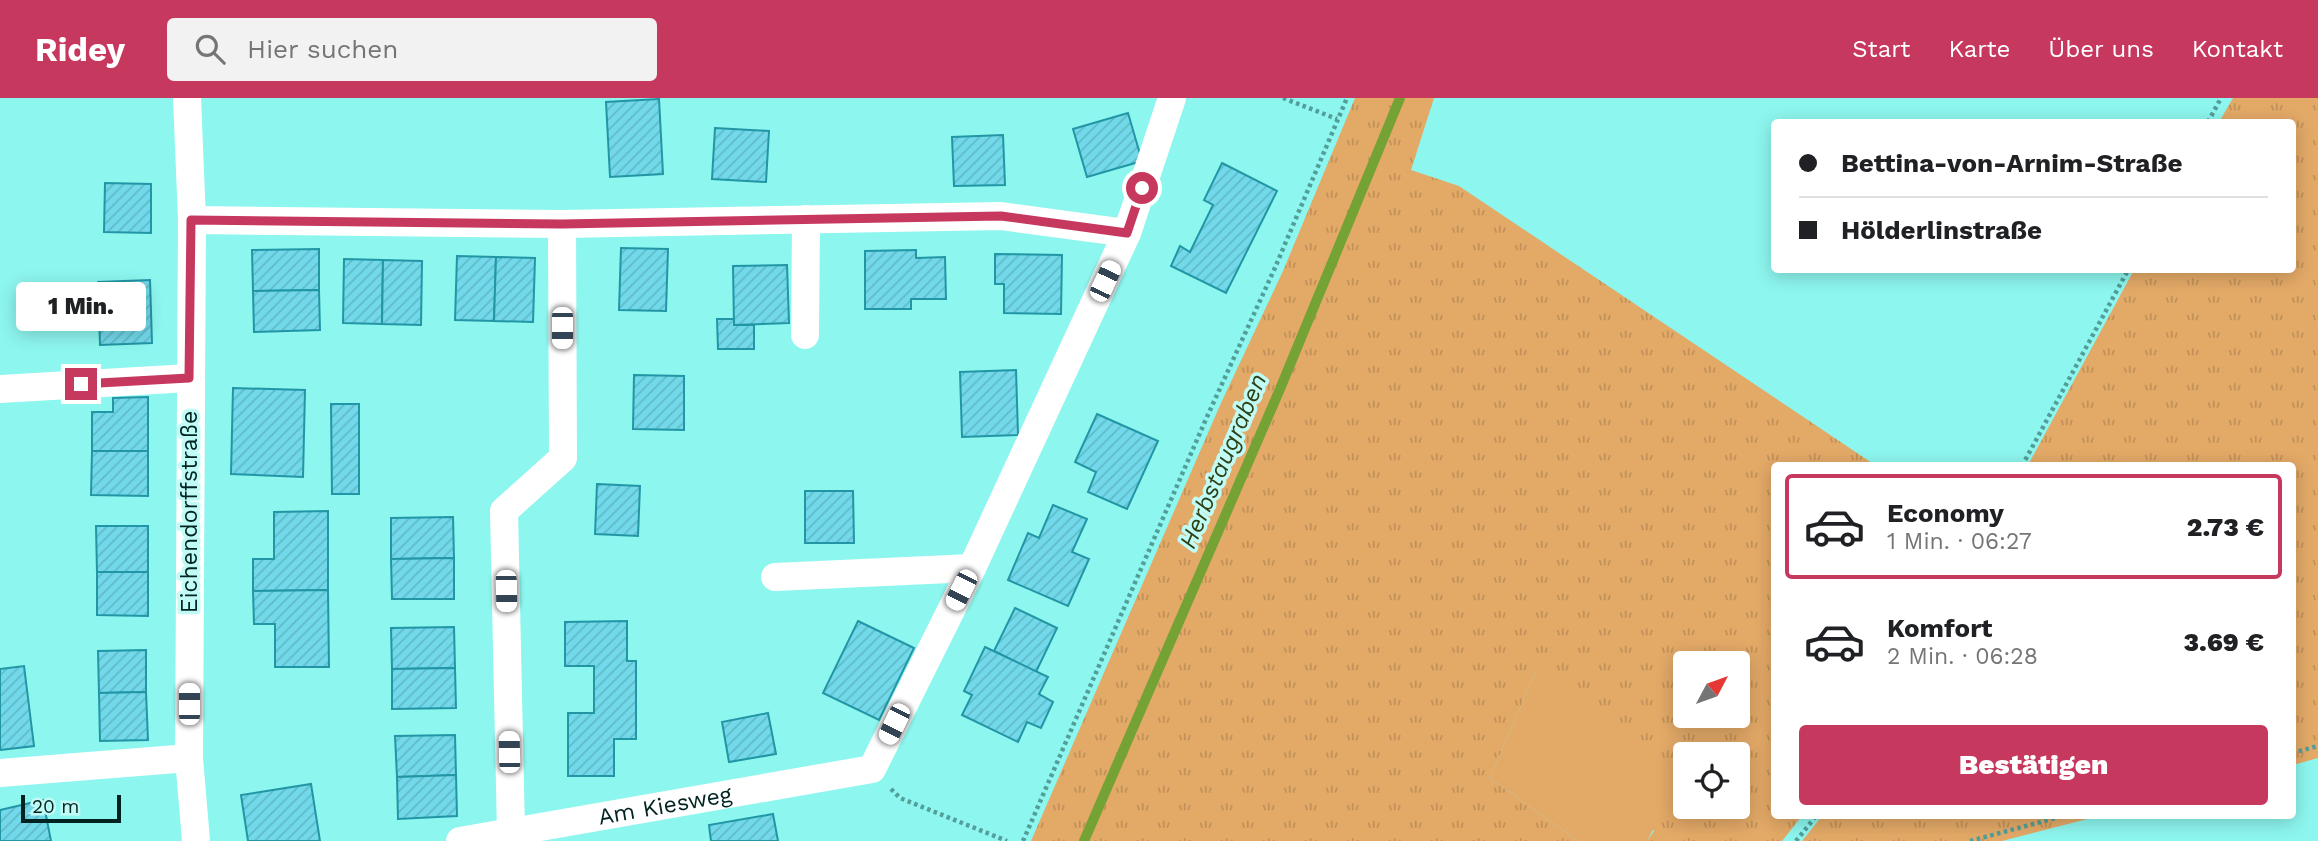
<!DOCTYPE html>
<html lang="de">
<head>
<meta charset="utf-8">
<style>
	:root { --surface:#fff; --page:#f2f2f2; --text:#202124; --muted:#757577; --line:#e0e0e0; --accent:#c7385f }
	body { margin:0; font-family:"Work Sans",sans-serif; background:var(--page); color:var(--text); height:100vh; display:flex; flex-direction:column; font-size:26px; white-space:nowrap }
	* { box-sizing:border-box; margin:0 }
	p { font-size:23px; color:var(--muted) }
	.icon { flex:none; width:38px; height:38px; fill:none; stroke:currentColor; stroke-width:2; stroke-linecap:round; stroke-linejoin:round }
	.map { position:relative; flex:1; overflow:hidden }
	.panel { position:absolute; left:1771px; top:364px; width:525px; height:357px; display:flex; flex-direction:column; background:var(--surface); border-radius:7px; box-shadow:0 4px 18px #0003 }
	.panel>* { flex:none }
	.banner { position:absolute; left:1771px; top:21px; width:525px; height:154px; border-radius:7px; box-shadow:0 4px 18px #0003; display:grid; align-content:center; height:154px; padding:0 28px; background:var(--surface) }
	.needle { width:46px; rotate:49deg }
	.buttons { position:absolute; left:1673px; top:553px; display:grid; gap:14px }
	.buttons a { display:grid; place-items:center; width:77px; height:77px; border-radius:7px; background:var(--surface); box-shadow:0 4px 18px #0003; font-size:35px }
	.scale { position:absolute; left:21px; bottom:18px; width:100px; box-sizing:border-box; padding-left:7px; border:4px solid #012422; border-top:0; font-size:19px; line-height:24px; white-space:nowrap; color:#012422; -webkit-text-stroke:5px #c1fbf6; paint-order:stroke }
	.end { position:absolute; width:32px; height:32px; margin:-16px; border:9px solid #c7385f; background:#fff; box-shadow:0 0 0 4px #fff }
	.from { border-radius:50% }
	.bubble { position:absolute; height:49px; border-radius:7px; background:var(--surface); box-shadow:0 4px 18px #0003; font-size:23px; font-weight:800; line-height:49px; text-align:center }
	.car { position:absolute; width:21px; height:42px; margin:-21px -10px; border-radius:9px; box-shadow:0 0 5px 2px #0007; background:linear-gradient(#fff 24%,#345 0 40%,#fff 0 76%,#345 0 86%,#fff 0) }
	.banner b { display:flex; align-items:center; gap:24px; height:66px; font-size:26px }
	.banner b+b { border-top:2px solid var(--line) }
	.banner i { width:18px; height:18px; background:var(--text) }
	ul { padding:12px 0 0; list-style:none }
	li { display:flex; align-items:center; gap:21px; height:105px; margin:0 14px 10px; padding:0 14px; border:4px solid transparent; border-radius:7px }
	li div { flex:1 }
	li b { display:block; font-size:26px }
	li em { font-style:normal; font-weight:800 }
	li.active { border-color:var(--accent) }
	li>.icon { width:63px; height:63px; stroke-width:1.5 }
	.primary-button { display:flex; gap:14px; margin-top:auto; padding:14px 28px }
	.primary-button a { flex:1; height:80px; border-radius:7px; background:var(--accent); color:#fff; font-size:28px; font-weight:800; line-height:80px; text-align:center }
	header { display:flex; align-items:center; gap:42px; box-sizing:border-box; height:98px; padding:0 35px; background:var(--accent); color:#fff }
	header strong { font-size:33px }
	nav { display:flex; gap:38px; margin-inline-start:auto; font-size:24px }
	.search { width:490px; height:63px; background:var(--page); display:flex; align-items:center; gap:18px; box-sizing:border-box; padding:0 24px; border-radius:7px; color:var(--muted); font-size:26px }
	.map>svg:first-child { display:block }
	.grass { fill:url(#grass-tufts); fill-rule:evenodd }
	.garden { fill:#e3a967 }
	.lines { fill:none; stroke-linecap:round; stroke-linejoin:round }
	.stream { stroke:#75a235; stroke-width:10 }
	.building { fill:url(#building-hatch); stroke:#2296a5; stroke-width:2 }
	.path { stroke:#529e99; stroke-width:4.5; stroke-dasharray:3.5 3.5; stroke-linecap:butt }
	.minor { stroke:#fff; stroke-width:28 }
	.route { stroke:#c7385f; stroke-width:9 }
	.labels { text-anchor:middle; stroke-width:7; stroke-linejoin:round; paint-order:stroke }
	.street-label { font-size:23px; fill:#012422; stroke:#c1fbf6 }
	.water-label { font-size:24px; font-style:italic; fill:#2e4015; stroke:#c1fbf6 }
</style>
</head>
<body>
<header>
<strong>Ridey</strong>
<div class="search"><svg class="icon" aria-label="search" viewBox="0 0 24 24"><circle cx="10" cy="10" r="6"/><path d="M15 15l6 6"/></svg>Hier suchen</div>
<nav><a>Start</a><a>Karte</a><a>Über uns</a><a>Kontakt</a></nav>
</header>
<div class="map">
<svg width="2318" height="743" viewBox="0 0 2318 743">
	<defs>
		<pattern id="grass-tufts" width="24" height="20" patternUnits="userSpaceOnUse" patternTransform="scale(1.75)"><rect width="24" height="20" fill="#e3a967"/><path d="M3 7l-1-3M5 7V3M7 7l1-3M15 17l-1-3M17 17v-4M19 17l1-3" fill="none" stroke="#c19159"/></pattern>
		<pattern id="building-hatch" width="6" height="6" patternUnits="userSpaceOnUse" patternTransform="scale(1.75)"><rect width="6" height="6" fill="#72d9ea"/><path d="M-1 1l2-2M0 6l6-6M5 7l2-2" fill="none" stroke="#61bac8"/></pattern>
	</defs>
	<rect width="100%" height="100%" fill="#8df6ee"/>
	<g class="grass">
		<path d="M1355 0H1434L1411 72 1459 88 1875 367 1774 368V718H1802L1782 743H1647L1654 733 1535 575 1490 680 1578 743H1031L1221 305 1283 173ZM1685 565H1738V618H1685ZM1685 656H1738V709H1685Z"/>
		<path d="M2233 0H2318V660L2293 667 2292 368 2028 367 2134 172H2292V24H2219Z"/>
		<path d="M1822 718H2099L2002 743H1802Z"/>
	</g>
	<path class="garden" d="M1535 575 1684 674 1647 743H1578L1490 680Z"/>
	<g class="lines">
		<path class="stream" d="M1084 743 1280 291 1400 0"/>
	</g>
	<g class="building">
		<path d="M659 1 663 76 610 79 606 4Z"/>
		<path d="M1128 15 1142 63 1087 79 1073 31Z"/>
		<path d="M715 30 769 33 766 84 712 81Z"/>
		<path d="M1003 37 1005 87 954 88 952 39Z"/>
		<path d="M1222 65 1277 93 1226 195 1171 168 1180 148 1190 154 1213 107 1204 102Z"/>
		<path d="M105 85 151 86V135L104 134Z"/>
		<path d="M621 150 668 151 666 213 619 212Z"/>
		<path d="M319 151V192L253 193 252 152Z"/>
		<path d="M916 152V160L945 159 946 201H911V211H865V153Z"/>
		<path d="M995 156 1062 157 1061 216 1004 215V186H995Z"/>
		<path d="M457 158 496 159 494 223 455 222Z"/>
		<path d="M496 159 535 160 533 224 494 223Z"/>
		<path d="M344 161 383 162 382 226 343 225Z"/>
		<path d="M383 162 422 163 421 227 382 226Z"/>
		<path d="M787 167 789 225 734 227 733 168Z"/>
		<path d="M150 182 152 245 100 247 98 184Z"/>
		<path d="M319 192 320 232 254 234 253 193Z"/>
		<path d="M717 221H734V227H754V251H718Z"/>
		<path d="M1016 272 1018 337 962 339 960 274Z"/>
		<path d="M634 277 684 278V332L633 331Z"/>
		<path d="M233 290 305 292 303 379 231 376Z"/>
		<path d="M148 299V353H92V314H113V300Z"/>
		<path d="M331 306H359V396H332Z"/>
		<path d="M1097 316 1158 343 1127 411 1088 394 1096 374 1075 364Z"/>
		<path d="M92 353H148V398L91 397Z"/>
		<path d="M597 386 640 388 638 438 595 436Z"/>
		<path d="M805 393H853L854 445H805Z"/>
		<path d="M1053 407 1087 421 1072 454 1089 461 1068 508 1008 482 1028 435 1039 440Z"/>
		<path d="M328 413V492L253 493V461H274V414Z"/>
		<path d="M453 419 454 460 391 461V420Z"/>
		<path d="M96 428H148V474H97Z"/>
		<path d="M454 460V501H392L391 461Z"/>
		<path d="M97 474H148V518L97 517Z"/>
		<path d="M328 492 329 569H275V526H254L253 493Z"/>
		<path d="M1015 510 1057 530 1036 574 994 553Z"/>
		<path d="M627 523V563H636V641H614V678H568V615H594V568H565V524Z"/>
		<path d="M858 523 914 550 879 622 823 595Z"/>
		<path d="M454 529 455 570 392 571 391 530Z"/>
		<path d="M985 549 1048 579 1039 596 1053 604 1041 630 1027 624 1018 644 962 617 972 597 964 593Z"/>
		<path d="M146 552V594L99 595 98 553Z"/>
		<path d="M24 568 34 648 0 652V571Z"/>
		<path d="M455 570 456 610 392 611V571Z"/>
		<path d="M146 594 148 642 100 643 99 595Z"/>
		<path d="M768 615 776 656 729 664 722 624Z"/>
		<path d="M455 637 456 677 397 679 395 638Z"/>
		<path d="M456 677 457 718 398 721 397 679Z"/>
		<path d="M311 686 320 743H248L241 697Z"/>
		<path d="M43 702 51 743H0V712Z"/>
		<path d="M773 716 778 743H711L709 727Z"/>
	</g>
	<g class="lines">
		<g class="path">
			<path d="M1283 0 1337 21"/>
			<path d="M2208 24 2221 0"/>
			<path d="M2022 368 2128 172"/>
			<path d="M2292 655 2318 648"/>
			<path d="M891 691 900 700 1007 743"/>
			<path d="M1023 743 1206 321 1274 172 1347 0"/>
			<path d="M1796 743 1816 718"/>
			<path d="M1970 743 2063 718"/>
		</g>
		<g class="minor">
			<path d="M187 0 192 122 189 660 196 743"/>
			<path d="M192 122 562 126 1001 118 1127 135"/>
			<path d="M805 237 806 121"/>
			<path d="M0 291 189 280"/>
			<path d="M775 479 972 470"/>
			<path d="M0 675 189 660"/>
			<path d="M511 734 504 413 563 360 562 126"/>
			<path id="s1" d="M460 743 872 671 972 470 1127 135 1172 0"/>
		</g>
	</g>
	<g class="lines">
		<path class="route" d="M81 286 189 280 191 122 562 126 1001 118 1127 135 1142 90"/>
	</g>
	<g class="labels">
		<g class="street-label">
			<text transform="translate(189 414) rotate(-90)" y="8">Eichendorffstraße</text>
			<text dy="8" stroke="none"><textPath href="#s1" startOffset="208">Am Kiesweg</textPath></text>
		</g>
		<g class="water-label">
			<text transform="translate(1223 363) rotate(-67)" y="8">Herbstaugraben</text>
		</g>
	</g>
</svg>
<div class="buttons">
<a><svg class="needle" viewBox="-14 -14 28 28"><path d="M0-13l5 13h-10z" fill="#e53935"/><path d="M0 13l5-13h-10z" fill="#757577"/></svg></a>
<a><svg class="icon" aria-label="locate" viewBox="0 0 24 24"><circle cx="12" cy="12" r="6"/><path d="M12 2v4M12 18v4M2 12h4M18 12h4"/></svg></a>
</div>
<div class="scale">20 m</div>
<i class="end from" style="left:1142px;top:90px"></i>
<i class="end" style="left:81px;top:286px"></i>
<div class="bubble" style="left:16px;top:184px;width:130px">1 Min.</div>
<i class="car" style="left:1105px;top:183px;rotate:25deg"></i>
<i class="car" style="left:562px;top:230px;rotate:180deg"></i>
<i class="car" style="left:961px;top:492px;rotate:207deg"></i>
<i class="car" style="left:506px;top:493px;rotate:179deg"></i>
<i class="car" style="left:189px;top:606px;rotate:0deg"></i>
<i class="car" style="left:894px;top:626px;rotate:206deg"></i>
<i class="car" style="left:509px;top:654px;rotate:359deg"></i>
<div class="banner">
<b><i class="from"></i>Bettina-von-Arnim-Straße</b>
<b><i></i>Hölderlinstraße</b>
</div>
<section class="panel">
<ul>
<li class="active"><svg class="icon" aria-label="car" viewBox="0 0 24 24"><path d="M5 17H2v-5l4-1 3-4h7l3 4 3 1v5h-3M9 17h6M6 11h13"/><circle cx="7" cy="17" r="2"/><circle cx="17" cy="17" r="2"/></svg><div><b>Economy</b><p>1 Min. · 06:27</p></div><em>2.73 €</em></li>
<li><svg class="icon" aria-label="car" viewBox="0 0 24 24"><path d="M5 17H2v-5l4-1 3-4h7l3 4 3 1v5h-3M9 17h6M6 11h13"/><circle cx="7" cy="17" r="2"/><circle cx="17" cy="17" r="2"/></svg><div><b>Komfort</b><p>2 Min. · 06:28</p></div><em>3.69 €</em></li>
</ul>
<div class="primary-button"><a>Bestätigen</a></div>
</section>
</div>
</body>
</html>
